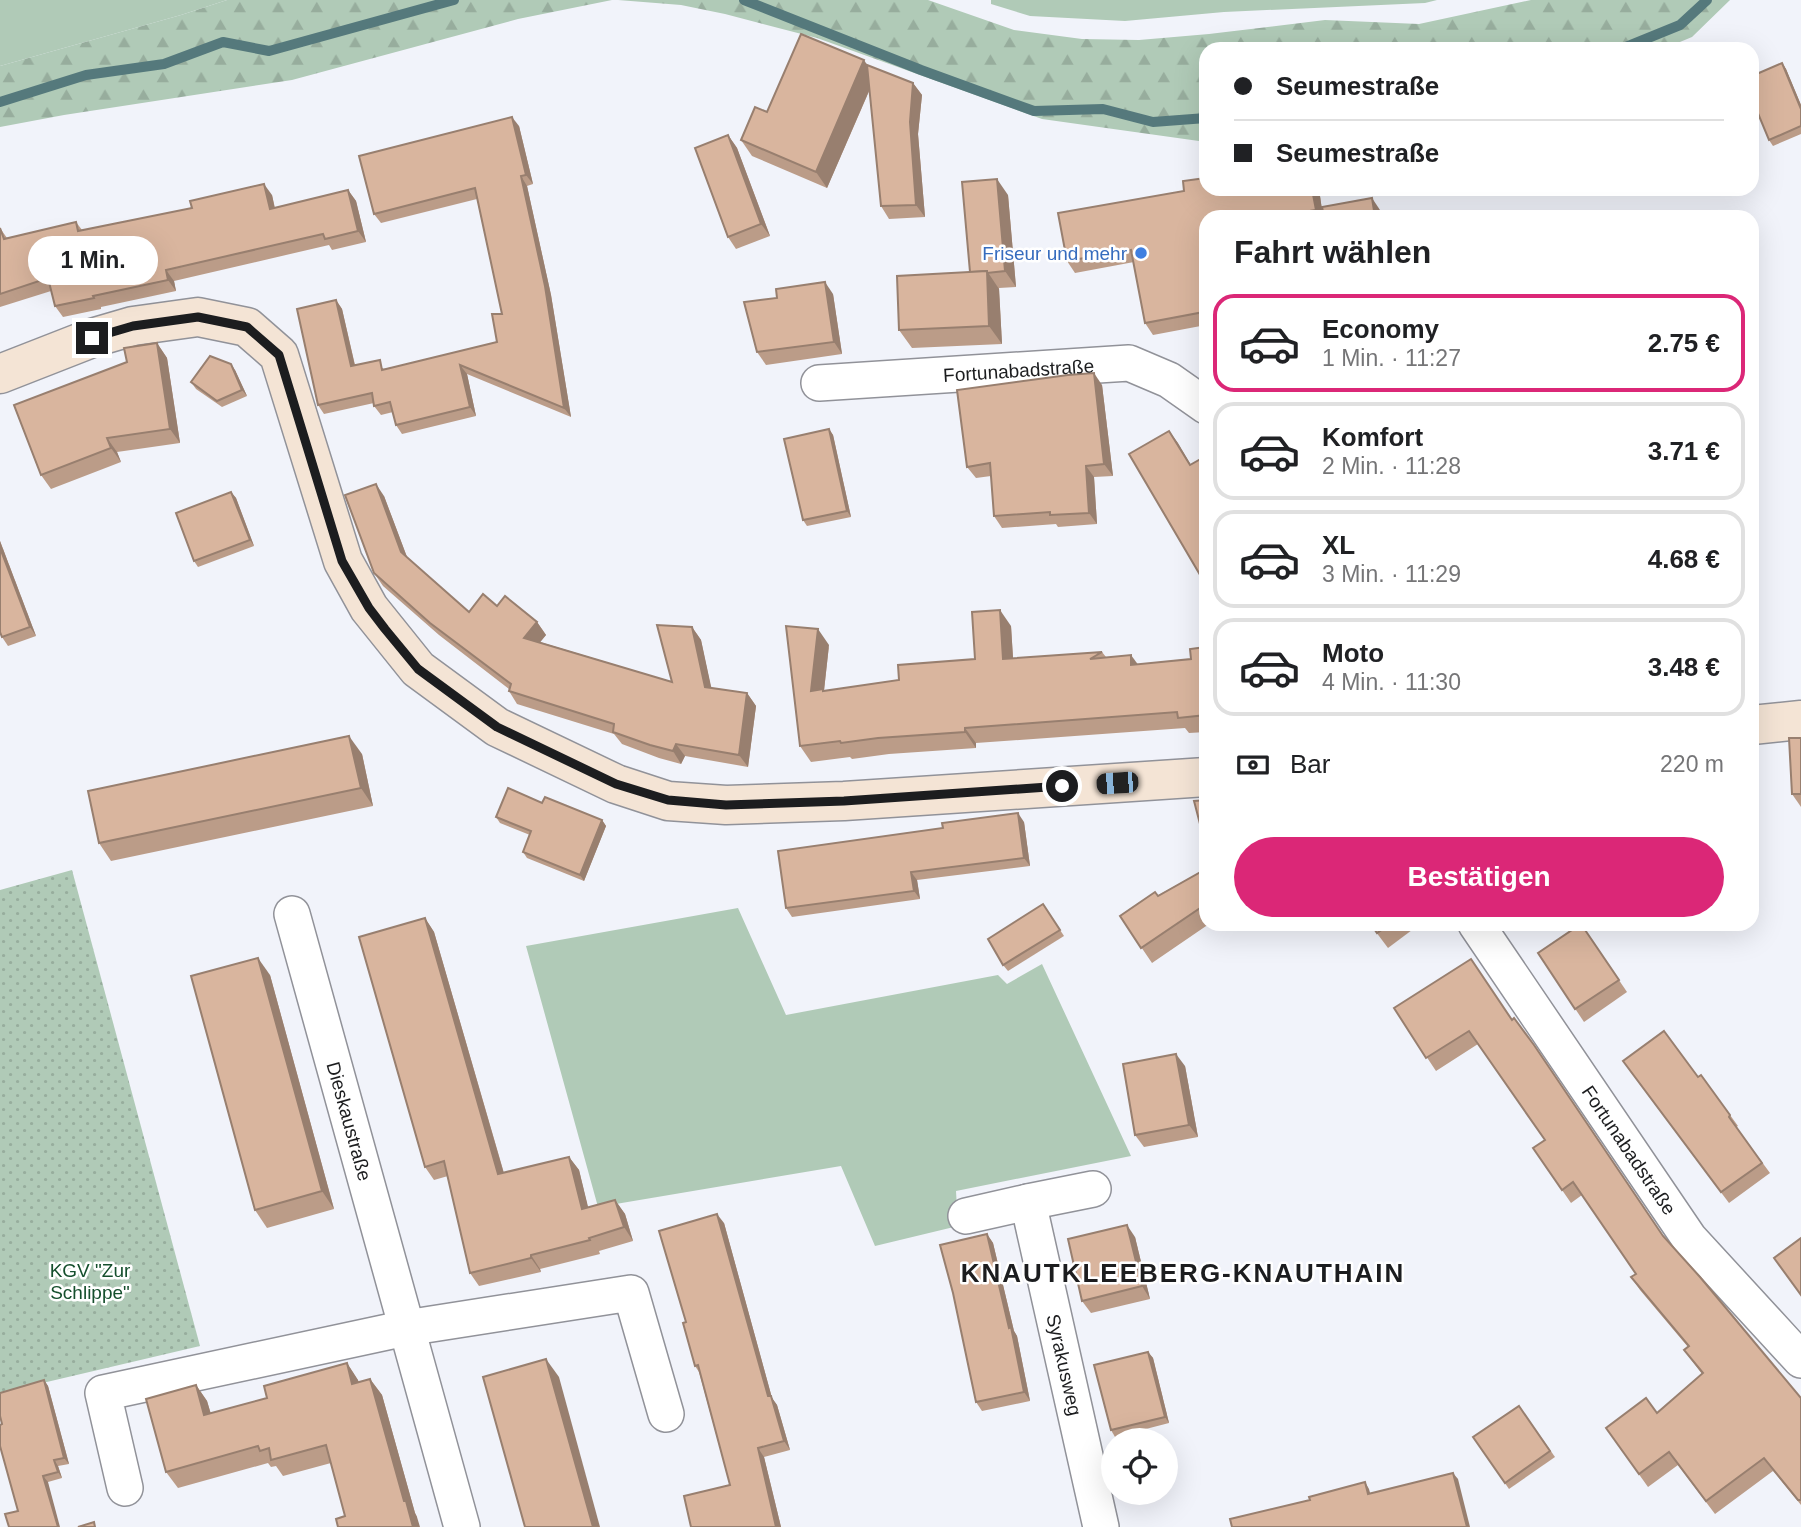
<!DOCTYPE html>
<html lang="de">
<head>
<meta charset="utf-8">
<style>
	:root { --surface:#fff; --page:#f2f2f2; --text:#202124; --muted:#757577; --line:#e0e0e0; --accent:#db2777 }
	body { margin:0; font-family:Helvetica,sans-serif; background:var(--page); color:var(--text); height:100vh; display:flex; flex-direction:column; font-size:26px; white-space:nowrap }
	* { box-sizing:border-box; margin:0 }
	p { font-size:23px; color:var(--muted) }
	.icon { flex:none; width:38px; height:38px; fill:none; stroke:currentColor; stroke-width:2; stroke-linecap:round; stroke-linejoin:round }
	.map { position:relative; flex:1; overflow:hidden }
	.panel { position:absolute; left:1199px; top:210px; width:560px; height:721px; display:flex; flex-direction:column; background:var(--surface); border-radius:21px; box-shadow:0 7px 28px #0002 }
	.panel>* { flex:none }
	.top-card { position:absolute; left:1199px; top:42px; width:560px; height:154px; border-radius:21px; box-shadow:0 7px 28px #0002; display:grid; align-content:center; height:154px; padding:0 35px; background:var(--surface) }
	.tools { position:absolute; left:1101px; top:1428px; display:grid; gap:14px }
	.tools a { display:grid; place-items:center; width:77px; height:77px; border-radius:50%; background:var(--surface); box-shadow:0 7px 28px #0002; font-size:35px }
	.end { position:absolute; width:32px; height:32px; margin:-16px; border:9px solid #1c1d1f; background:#fff; box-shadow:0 0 0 4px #fff }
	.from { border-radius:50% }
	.bubble { position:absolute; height:49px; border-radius:24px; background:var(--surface); box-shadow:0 7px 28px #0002; font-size:23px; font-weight:800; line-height:49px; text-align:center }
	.car { position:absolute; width:21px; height:42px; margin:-21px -10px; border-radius:9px; box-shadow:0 0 5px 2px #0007; background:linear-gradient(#222 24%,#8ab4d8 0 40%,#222 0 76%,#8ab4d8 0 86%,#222 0) }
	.top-card b { display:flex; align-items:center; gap:24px; height:66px; font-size:26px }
	.top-card b+b { border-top:2px solid var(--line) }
	.top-card i { width:18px; height:18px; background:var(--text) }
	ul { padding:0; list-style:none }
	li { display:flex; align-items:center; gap:21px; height:98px; margin:0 14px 10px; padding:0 21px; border:4px solid var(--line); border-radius:21px }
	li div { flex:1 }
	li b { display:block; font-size:26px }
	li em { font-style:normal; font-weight:800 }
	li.on { border-color:var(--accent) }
	li>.icon { width:63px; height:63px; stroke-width:1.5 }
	h2 { padding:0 35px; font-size:32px; line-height:84px }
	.pay { display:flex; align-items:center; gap:18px; height:77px; padding:0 35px; font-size:26px }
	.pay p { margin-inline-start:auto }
	.cta { display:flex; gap:14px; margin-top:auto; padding:14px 35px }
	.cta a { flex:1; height:80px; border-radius:42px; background:var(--accent); color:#fff; font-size:28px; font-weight:800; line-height:80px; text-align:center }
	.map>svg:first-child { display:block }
	.green { fill:#b0cab7 }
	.forest { fill:url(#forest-firs) }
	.garden { fill:url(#garden-dots) }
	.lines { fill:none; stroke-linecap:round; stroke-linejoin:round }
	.stream { stroke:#55797c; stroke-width:10 }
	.street-casing { stroke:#919299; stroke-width:38 }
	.secondary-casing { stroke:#919299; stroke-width:41 }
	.street { stroke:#fff; stroke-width:35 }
	.secondary { stroke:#f4e4d5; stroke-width:38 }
	.wall { fill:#bb9c88 }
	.shaded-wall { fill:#987f6f }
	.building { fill:#d9b59e; stroke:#987f6f; stroke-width:2 }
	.route { stroke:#1c1d1f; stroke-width:9 }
	.shop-dot { fill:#3f7fe0; stroke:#fff; stroke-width:2.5 }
	.labels { text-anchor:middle; stroke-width:5; stroke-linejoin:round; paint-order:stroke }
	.shop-label { font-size:19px; fill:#366cbe; stroke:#fff; text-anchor:end }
	.street-label { font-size:19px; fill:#1c1d1f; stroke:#fff }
	.park-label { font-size:19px; fill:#154f2d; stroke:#fff }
	.district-label { font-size:26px; font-weight:bold; letter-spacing:2px; fill:#1c1d1f; stroke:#fff }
</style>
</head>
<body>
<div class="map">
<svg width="1801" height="1527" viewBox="0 0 1801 1527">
	<defs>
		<pattern id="forest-firs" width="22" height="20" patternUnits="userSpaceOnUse" patternTransform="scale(1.75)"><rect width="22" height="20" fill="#b0cab7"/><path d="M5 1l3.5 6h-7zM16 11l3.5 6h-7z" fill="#97ad9d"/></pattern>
		<pattern id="garden-dots" width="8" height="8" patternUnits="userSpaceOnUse" patternTransform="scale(1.75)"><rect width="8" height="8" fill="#b0cab7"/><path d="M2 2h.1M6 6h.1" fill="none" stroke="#97ad9d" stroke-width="1.8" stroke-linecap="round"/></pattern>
	</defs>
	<rect width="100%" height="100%" fill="#f1f3fa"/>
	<g class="green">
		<path d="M0 0H227L181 15 0 66Z"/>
		<path d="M991 0H1437L1425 3 1224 12 1125 21 1030 16 991 4Z"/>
		<path d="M738 908 786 1015 998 975 1007 984 1042 964 1131 1156 956 1191 958 1226 875 1246 841 1166 598 1207 526 946Z"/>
	</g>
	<g class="forest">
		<path d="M227 0H612L518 19 292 80 64 115 0 127V66L181 15Z"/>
		<path d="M618 0H928L1014 30 1082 39 1139 40 1209 34 1325 20 1419 24 1531 0H1730L1692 37 1663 49H1206V142L1042 119 817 38 725 14 681 5Z"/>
	</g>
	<path class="garden" d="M72 870 200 1346 0 1393V890Z"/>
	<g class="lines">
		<g class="stream">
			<path d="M744 0 921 70 1034 111 1103 109 1153 122 1206 118"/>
			<path d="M1621 49 1680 25 1707 0"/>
			<path d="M0 102 86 75 164 64 223 42 269 51 454 0"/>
		</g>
		<g class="street-casing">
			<g id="street">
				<path id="s1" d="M819 383 1129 363 1169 380 1206 406"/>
				<path id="s2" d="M292 914 462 1527"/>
				<path id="s3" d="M1476 924 1689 1238 1801 1360"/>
				<path id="s4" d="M1093 1189 1028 1202 1101 1527"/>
				<path d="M966 1216 1028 1202"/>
				<path d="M125 1488 103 1393 406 1328 631 1293 666 1414"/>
			</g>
		</g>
		<g class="secondary-casing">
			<g id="secondary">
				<path d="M0 374 92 338 133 326 198 317 247 327 279 355 343 561 369 608 418 669 497 727 616 784 668 801 726 805 844 801 1206 777"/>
				<path d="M1752 725 1801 720"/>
			</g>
		</g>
		<use href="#street" class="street"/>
		<use href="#secondary" class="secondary"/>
	</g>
	<g class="wall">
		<path d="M1782 63 1786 69 1801 105V134L1773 146 1769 140Z"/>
		<path d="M867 66 913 83 922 95 918 134 925 217 889 219 881 206 870 89 827 188 752 156 741 140 767 112Z"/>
		<path d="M519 126 533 184 527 186 551 295 571 417 467 374 476 416 402 434 396 425 393 412 381 415 374 406V403L324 414 318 405 336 300 342 309 355 365 386 369 497 342 502 314 477 199 381 223 374 214Z"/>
		<path d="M728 135 737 148 770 236 736 249 728 237Z"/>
		<path d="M1206 189H1319L1323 217H1206V325L1153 335 1145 323 1134 262 1075 273 1067 261Z"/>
		<path d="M348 190 356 201 366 242 332 250 329 245 174 281 176 291 101 307V309L63 317 55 306 51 291 0 307V228L7 238 76 222 82 230 272 195 275 208Z"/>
		<path d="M1008 195 1016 287 999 288 1002 344 912 348 899 330 970 272Z"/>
		<path d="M833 294 842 354 766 365 757 352Z"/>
		<path d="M157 343 167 358 180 443 117 452 121 462 51 489 41 475 127 362Z"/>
		<path d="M235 370 247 396 222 407 196 389 191 382Z"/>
		<path d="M1102 385 1113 476 1094 477 1097 524 1058 527 1056 524 1002 528 994 516 991 476 976 478 967 467Z"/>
		<path d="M829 429 833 435 851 517 807 526 803 520Z"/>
		<path d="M231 492 236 498 254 546 198 567 194 561Z"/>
		<path d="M384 496 407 557 469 612 497 606 537 622 546 635 540 642 672 682 692 627 701 640 711 688 747 693 756 706 748 767 685 756 681 764 659 758 622 744 614 734 517 704 509 691V689L439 635 383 586 374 573Z"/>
		<path d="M0 541 36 636 8 646 2 637Z"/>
		<path d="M1011 626 1013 658 1102 652 1106 657 1138 665 1191 659 1206 647V732L1189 733 1185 728 976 743V748L889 754 852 759 850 757 811 762 800 746 829 645 824 691 899 680 975 659Z"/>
		<path d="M1801 738V807L1792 794Z"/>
		<path d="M362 754 373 806 111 861 99 843Z"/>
		<path d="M542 803 602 820 606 826 584 881 527 858 523 852 530 835 500 823 496 817Z"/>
		<path d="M1024 822 1030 866 917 880 920 899 792 917 786 908Z"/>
		<path d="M1206 869V924H1209L1152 963 1120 916Z"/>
		<path d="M1043 904 1064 936 1008 971 1003 965Z"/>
		<path d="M425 918 434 932 504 1173 569 1157 579 1170 588 1208 615 1200 625 1214 633 1241 599 1251 600 1254 540 1269 541 1272 479 1286 470 1273 448 1176 434 1180 425 1167Z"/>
		<path d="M1370 924H1420L1388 948Z"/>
		<path d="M1581 924 1627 992 1584 1022 1538 953Z"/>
		<path d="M270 975 334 1209 267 1228 255 1210Z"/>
		<path d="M1394 1008 1512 1020 1664 1238 1801 1398V1505L1773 1471 1715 1514 1678 1465 1648 1487 1606 1428 1657 1413 1702 1374 1684 1350 1688 1347 1640 1290 1631 1277 1636 1274 1582 1195 1571 1203 1562 1190 1545 1140 1478 1044 1436 1071Z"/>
		<path d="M1185 1066 1198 1137 1144 1147 1135 1135Z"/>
		<path d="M1630 1071 1698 1077 1701 1075 1738 1126 1736 1127 1770 1173 1729 1203Z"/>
		<path d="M724 1223 772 1398 777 1405 790 1450 764 1457 781 1527H691L730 1485 699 1372 695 1366 686 1322Z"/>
		<path d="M987 1234 993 1243 1014 1331 1017 1336 1030 1401 982 1411 976 1402Z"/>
		<path d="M1135 1237 1150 1299 1091 1313 1082 1301Z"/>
		<path d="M1148 1352 1153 1358 1169 1423 1115 1437 1111 1430Z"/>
		<path d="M347 1363 359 1382 370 1379 382 1395 415 1513 417 1517 345 1516 331 1463 283 1476 276 1466 271 1467 268 1463 178 1488 166 1472 196 1385 207 1401 211 1414 267 1398Z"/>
		<path d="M44 1380 48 1386 69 1464 58 1466 62 1478 48 1482 18 1511 2 1424Z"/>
		<path d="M1519 1406 1555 1457 1509 1489 1473 1437Z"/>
	</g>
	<g class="shaded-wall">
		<path d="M864 60 875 77 827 188 816 172Z"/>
		<path d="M1782 63 1786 69 1801 105V109Z"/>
		<path d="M913 83 922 95 918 134 925 217 916 205 910 122Z"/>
		<path d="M512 117 519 126 533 184 526 175Z"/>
		<path d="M728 135 737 148 770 236 761 224Z"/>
		<path d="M521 176 527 186 551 295 571 417 564 408Z"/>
		<path d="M997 179 1008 195 1016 287 1005 271Z"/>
		<path d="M264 184 272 195 277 220 270 209Z"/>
		<path d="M1312 189H1319L1323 217H1320L1316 210Z"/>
		<path d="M348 190 356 201 366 242 358 231Z"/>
		<path d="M1372 198 1380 210 1381 217H1375Z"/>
		<path d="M166 270 174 281 176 291 168 280Z"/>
		<path d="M987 271 999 289 1002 344 989 326Z"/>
		<path d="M825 282 833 294 842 354 834 342Z"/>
		<path d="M336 300 342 309 357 375 351 366Z"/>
		<path d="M157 343 167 358 180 443 170 429Z"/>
		<path d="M231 364 235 370 247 396 242 390Z"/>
		<path d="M460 365 467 374 476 416 470 407Z"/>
		<path d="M1094 373 1102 385 1113 476 1104 464Z"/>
		<path d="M829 429 833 435 851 517 847 511Z"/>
		<path d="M1169 431 1178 443 1198 477 1190 465Z"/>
		<path d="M107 438 117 452 121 462 111 448Z"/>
		<path d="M1086 466 1094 477 1097 524 1089 513Z"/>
		<path d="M376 484 384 496 410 565 401 552Z"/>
		<path d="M231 492 236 498 254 546 250 540Z"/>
		<path d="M0 541 36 636 30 627 0 548Z"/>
		<path d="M1000 610 1011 626 1014 674 1003 659Z"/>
		<path d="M537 622 546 635 533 651 524 638Z"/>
		<path d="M692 627 701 640 714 700 705 687Z"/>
		<path d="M818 629 829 645 824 690 811 691Z"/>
		<path d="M1131 655 1142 670 1131 665Z"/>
		<path d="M747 693 756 706 748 767 739 755Z"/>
		<path d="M965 728 976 743V748L965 732Z"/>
		<path d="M349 736 362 754 373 806 361 788Z"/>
		<path d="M676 744 685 756 681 764 673 751Z"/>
		<path d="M1018 813 1024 822 1030 866 1024 858Z"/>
		<path d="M602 820 606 826 584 881 580 875Z"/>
		<path d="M911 872 917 880 920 899 914 891Z"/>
		<path d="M425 918 434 932 508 1188 498 1174Z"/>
		<path d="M258 958 270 975 334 1209 322 1191Z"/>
		<path d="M1176 1054 1185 1066 1198 1137 1189 1125Z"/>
		<path d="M569 1157 579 1170 592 1223 582 1209Z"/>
		<path d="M615 1200 625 1214 633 1241 624 1227Z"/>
		<path d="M717 1214 724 1223 772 1398 777 1405 790 1450 784 1441 768 1396Z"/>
		<path d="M1127 1225 1135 1237 1150 1299 1142 1286Z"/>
		<path d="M987 1234 993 1243 1014 1331 1017 1336 1030 1401 1024 1392Z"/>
		<path d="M531 1255 540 1269 541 1272 531 1258Z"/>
		<path d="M1148 1352 1153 1358 1169 1423 1165 1417Z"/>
		<path d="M546 1359 559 1377 600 1527H593Z"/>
		<path d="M347 1363 358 1380 363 1400 352 1384Z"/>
		<path d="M370 1379 382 1395 415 1513 417 1517 420 1527H413L404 1501Z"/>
		<path d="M44 1380 48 1386 69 1464 64 1458Z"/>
		<path d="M196 1385 207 1401 216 1432 204 1415Z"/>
		<path d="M758 1448 764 1457 781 1527H776Z"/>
		<path d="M54 1460 58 1466 62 1478 58 1472Z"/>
		<path d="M1453 1473 1458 1479 1470 1527H1467Z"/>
		<path d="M43 1476 48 1482 60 1527H58Z"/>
		<path d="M1365 1482 1369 1489 1372 1500 1368 1494Z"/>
	</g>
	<g class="building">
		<path d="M801 34 864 60 816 172 741 140 755 107 767 112Z"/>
		<path d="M1782 63 1801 109V126L1769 140 1752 99V76Z"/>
		<path d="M867 65 913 83 910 122 916 205 881 206Z"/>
		<path d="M512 117 526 175 521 176 545 286 564 408 460 365 470 407 396 425 390 402 374 406 372 393 318 405 297 309 336 300 351 366 380 360 382 370 497 342 492 314H502L475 188 374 214 359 156Z"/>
		<path d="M728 135 761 224 728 237 695 148Z"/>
		<path d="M1206 178V189H1312L1316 210 1271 217H1206V317L1204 312 1145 323 1131 250 1067 261 1058 213 1184 191 1183 181Z"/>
		<path d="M997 179 1005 271 987 273V271L970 272 962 182Z"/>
		<path d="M264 184 270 209 348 190 358 231 325 239 323 234 166 270 168 280 93 296 94 298 55 306 48 278 0 294V228L4 239 76 222 78 231 192 208 190 201Z"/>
		<path d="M1372 198 1375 217H1324L1322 207Z"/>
		<path d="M987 271 989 326 899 330 897 276Z"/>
		<path d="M825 282 834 342 757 352 744 302 777 298 776 289Z"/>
		<path d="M157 343 170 429 107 438 111 448 41 475 14 405 127 362 124 348Z"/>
		<path d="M210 356 231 364 242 390 217 401 191 382Z"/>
		<path d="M1094 373 1104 464 1086 466 1089 513 1050 515V512L994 516 990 463 967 467 957 390 1068 375Z"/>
		<path d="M829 429 847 511 803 520 784 439Z"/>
		<path d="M1169 431 1190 465 1206 456V585L1129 454Z"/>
		<path d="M376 484 401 552 469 612 483 594 497 606 505 596 537 622 524 638 672 682 657 625 692 627 705 687 747 693 739 755 676 744 673 751 650 745 613 732 614 724 509 691 511 684 430 623 374 573 345 495Z"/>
		<path d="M231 492 250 540 194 561 176 513Z"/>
		<path d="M0 548 30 627 2 637 0 632Z"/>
		<path d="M1000 610 1003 659 1102 652 1090 659 1131 655V665L1191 659 1190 649 1206 647V715L1178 718 1177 712 965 728V732L878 738 841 743 840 741 800 746 786 626 818 629 811 691 823 689V691L899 680 898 665 975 659 972 612Z"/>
		<path d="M349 736 361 788 99 843 88 791Z"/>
		<path d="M1789 738H1801V794H1792Z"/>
		<path d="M508 788 542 803 545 797 602 820 580 875 523 852 531 831 496 817Z"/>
		<path d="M1206 800V847L1194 801Z"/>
		<path d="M1018 813 1024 858 911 872 914 891 786 908 778 851 943 828 942 823Z"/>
		<path d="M1206 869V904L1141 948 1120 916 1155 892 1158 896Z"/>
		<path d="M1043 904 1060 930 1003 965 988 939Z"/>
		<path d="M425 918 498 1174 569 1157 582 1209 615 1200 624 1227 589 1238 590 1240 531 1255V1258L470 1273 444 1161 425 1167 359 937Z"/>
		<path d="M1371 924H1390L1377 933Z"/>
		<path d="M1581 924 1619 980 1575 1009 1538 953Z"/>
		<path d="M258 958 322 1191 255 1210 191 976Z"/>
		<path d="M1471 959 1512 1020 1514 1018 1534 1045 1663 1236 1700 1277 1801 1398V1500H1798L1764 1458 1706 1501 1669 1452 1639 1474 1606 1428 1646 1398 1657 1413 1703 1373 1684 1350 1689 1346 1631 1277 1636 1274 1573 1182 1562 1190 1533 1148 1545 1140 1469 1031 1426 1058 1394 1008Z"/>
		<path d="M1664 1031 1698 1077 1701 1075 1730 1115 1729 1117 1762 1163 1721 1192 1623 1061Z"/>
		<path d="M1176 1054 1189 1125 1135 1135 1123 1064Z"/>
		<path d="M717 1214 768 1396H771L784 1441 758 1448 776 1527H691L684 1496 730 1485 698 1365 695 1366 683 1323 686 1322 659 1231Z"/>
		<path d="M1127 1225 1142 1286 1082 1301 1068 1239Z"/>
		<path d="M987 1234 1009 1328 1011 1327 1024 1392 976 1402 953 1293 940 1245Z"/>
		<path d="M1801 1238V1295L1774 1258Z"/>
		<path d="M1148 1352 1165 1417 1111 1430 1094 1365Z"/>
		<path d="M546 1359 593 1527H525L483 1377Z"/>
		<path d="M347 1363 352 1384 370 1379 404 1501H406L413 1527H338L336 1519 345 1516 326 1445 271 1460 269 1448 260 1451 258 1446 166 1472 146 1399 196 1385 204 1415 267 1398 264 1386Z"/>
		<path d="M44 1380 64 1458 54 1460 58 1472 43 1476 58 1527H9L5 1514 18 1511 0 1446V1425L2 1424 0 1416V1393Z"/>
		<path d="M1519 1406 1550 1451 1505 1483 1473 1437Z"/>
		<path d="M1453 1473 1467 1527H1232L1230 1519 1310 1500 1309 1497 1365 1482 1368 1494Z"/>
		<path d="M94 1522 95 1527H78Z"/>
	</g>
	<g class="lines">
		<path class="route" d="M92 338 133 326 198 317 247 327 279 355 342 561 369 608 385 629 418 669 497 727 616 784 668 800 726 805 844 801 1062 786"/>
	</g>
	<circle class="shop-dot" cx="1141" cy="253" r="7"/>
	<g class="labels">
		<g class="shop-label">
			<text x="1127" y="260">Friseur und mehr</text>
		</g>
		<g class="street-label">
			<text dy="7" stroke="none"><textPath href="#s1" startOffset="200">Fortunabadstraße</textPath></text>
			<text dy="7" stroke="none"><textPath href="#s2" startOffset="215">Dieskaustraße</textPath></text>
			<text dy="7" stroke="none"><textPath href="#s3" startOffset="273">Fortunabadstraße</textPath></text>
			<text dy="7" stroke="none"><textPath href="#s4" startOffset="233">Syrakusweg</textPath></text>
		</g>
		<g class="park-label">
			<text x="90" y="1277">KGV "Zur<tspan x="90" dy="22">Schlippe"</tspan></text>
		</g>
		<g class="district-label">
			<text x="1183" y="1282">KNAUTKLEEBERG-KNAUTHAIN</text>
		</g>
	</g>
</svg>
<div class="tools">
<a><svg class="icon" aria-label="locate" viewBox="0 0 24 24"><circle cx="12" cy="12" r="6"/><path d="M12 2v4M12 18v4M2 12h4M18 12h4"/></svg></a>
</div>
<i class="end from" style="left:1062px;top:786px"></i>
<i class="end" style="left:92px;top:338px"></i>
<div class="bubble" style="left:28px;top:236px;width:130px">1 Min.</div>
<i class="car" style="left:1117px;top:783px;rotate:266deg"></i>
<div class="top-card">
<b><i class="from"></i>Seumestraße</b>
<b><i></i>Seumestraße</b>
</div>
<section class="panel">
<h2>Fahrt wählen</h2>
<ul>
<li class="on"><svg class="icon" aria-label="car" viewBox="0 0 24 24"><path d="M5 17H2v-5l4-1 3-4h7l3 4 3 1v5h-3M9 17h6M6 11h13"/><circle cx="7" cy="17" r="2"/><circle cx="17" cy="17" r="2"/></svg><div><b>Economy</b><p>1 Min. · 11:27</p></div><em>2.75 €</em></li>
<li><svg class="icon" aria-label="car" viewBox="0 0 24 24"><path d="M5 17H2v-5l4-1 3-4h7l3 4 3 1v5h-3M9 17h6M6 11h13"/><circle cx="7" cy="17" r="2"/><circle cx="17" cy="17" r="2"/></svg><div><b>Komfort</b><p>2 Min. · 11:28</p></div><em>3.71 €</em></li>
<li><svg class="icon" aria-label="car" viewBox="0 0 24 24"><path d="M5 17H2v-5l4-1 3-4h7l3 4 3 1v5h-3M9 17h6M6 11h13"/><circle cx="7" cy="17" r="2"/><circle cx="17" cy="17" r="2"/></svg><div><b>XL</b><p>3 Min. · 11:29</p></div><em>4.68 €</em></li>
<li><svg class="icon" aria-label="car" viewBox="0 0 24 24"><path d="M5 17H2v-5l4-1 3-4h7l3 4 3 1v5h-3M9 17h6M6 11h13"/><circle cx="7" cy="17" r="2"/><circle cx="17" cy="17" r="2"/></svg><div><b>Moto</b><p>4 Min. · 11:30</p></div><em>3.48 €</em></li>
</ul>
<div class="pay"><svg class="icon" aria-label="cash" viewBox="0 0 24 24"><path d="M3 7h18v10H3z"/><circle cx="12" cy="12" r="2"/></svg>Bar<p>220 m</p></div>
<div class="cta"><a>Bestätigen</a></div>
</section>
</div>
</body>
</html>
